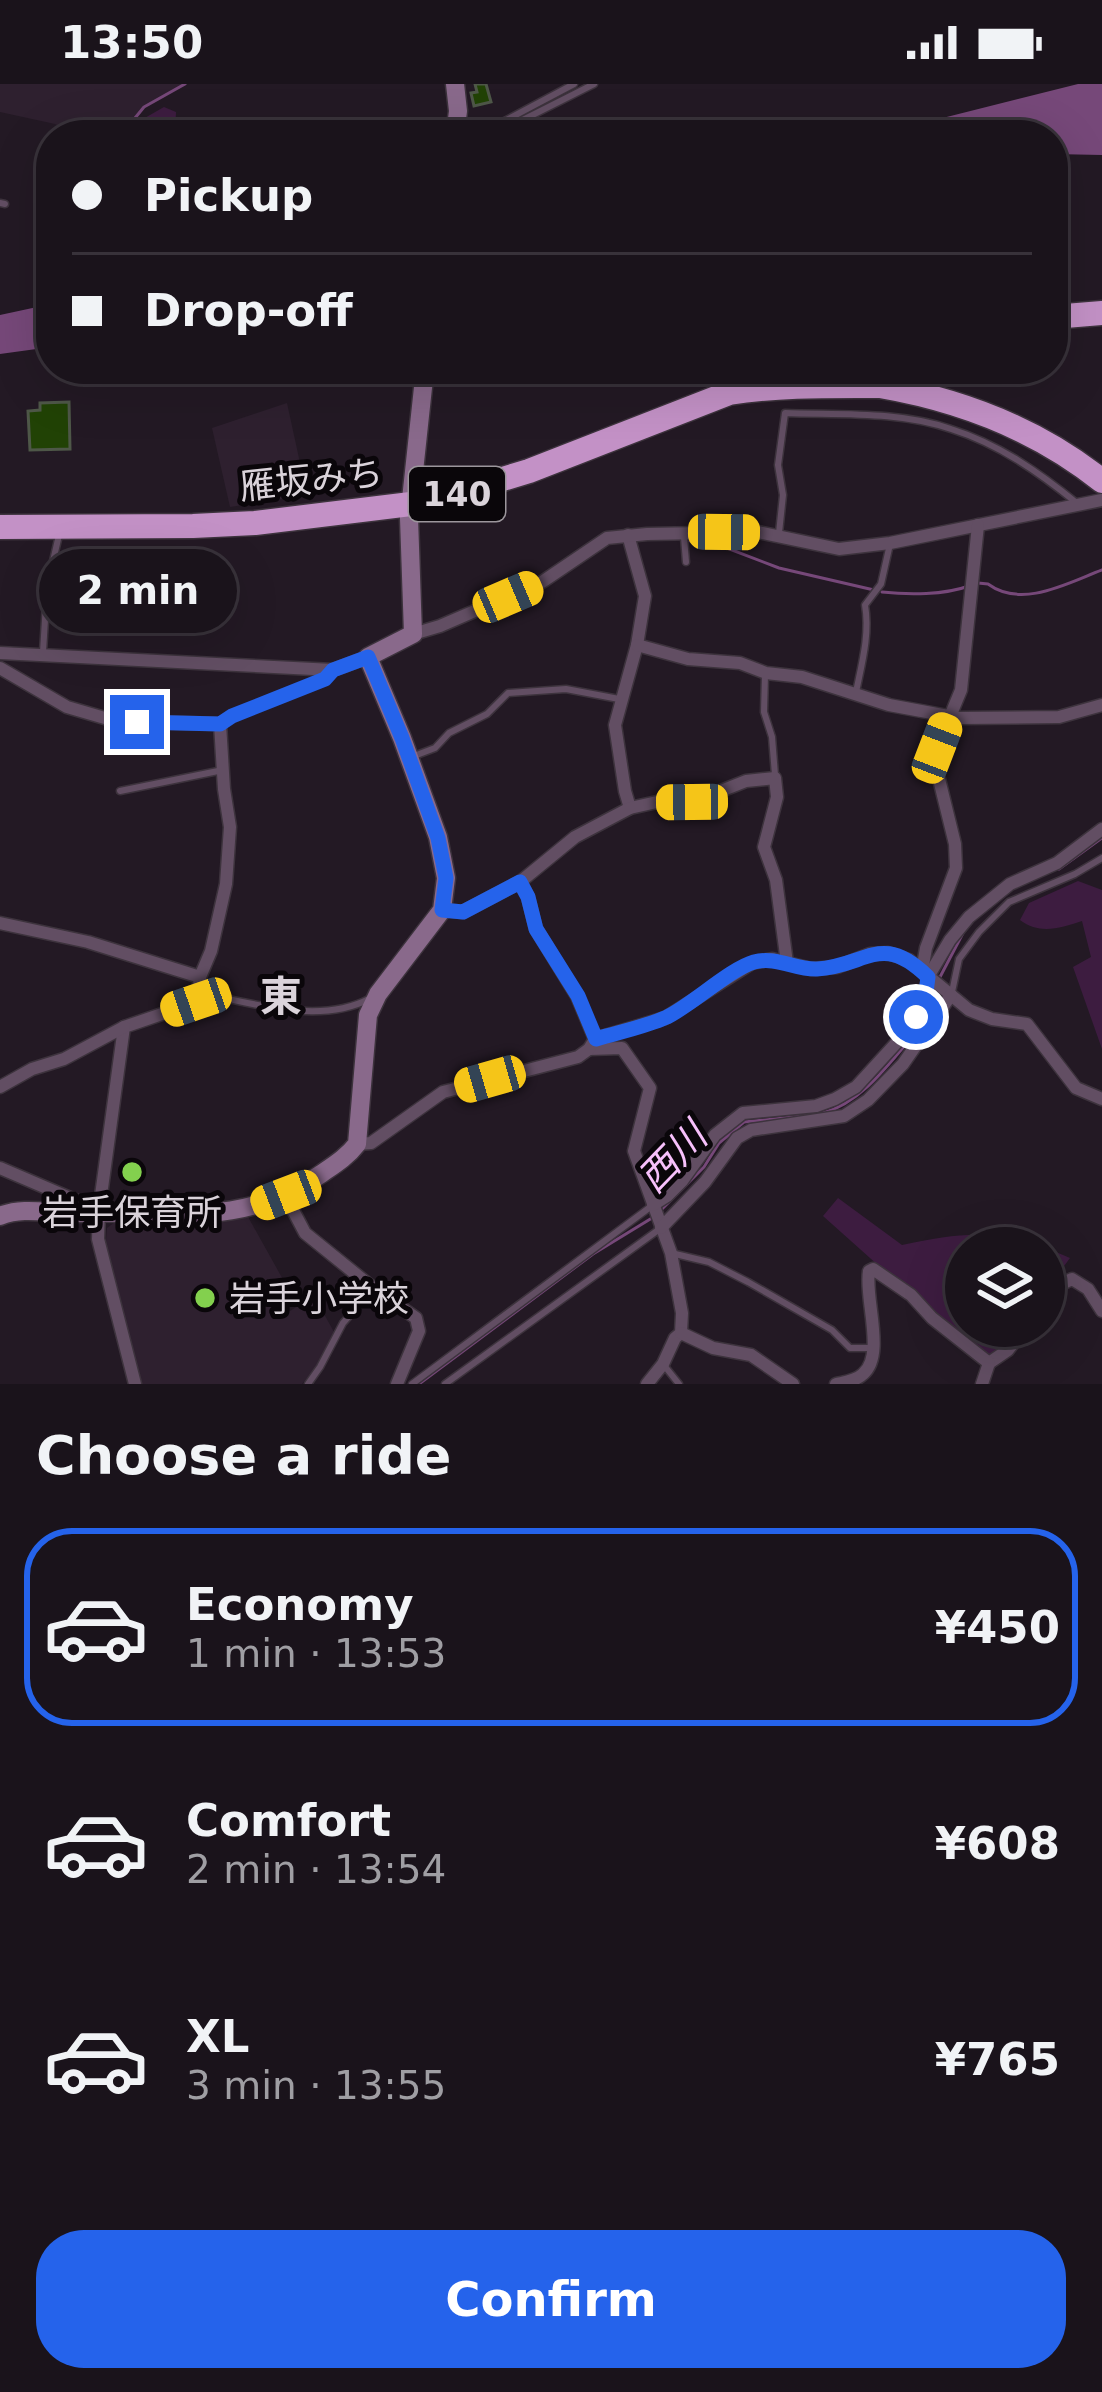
<!DOCTYPE html>
<html lang="en">
<head>
<meta charset="utf-8">
<style>
	:root { --surface:#1a131b; --page:#231c24; --text:#f1f3f6; --muted:#9f9ea3; --line:#38323a; --accent:#2563eb }
	body { margin:0; font-family:"DejaVu Sans","Noto Sans JP",sans-serif; background:var(--page); color:var(--text); height:100vh; display:flex; flex-direction:column; font-size:45px; white-space:nowrap }
	* { box-sizing:border-box; margin:0 }
	p { font-size:39px; color:var(--muted) }
	.icon { flex:none; width:66px; height:66px; fill:none; stroke:currentColor; stroke-width:2; stroke-linecap:round; stroke-linejoin:round }
	.map { position:relative; height:1300px; overflow:hidden }
	.sheet { display:flex; flex-direction:column; background:var(--surface); flex:1 }
	.sheet>* { flex:none }
	.top-card { position:absolute; left:36px; top:36px; width:1032px; height:264px; border-radius:48px; box-shadow:0 12px 48px #0002,0 0 0 3px var(--line); display:grid; align-content:center; height:264px; padding:0 36px; background:var(--surface) }
	.buttons { position:absolute; left:945px; top:1143px; display:grid; gap:24px }
	.buttons a { display:grid; place-items:center; width:120px; height:120px; border-radius:50%; background:var(--surface); box-shadow:0 12px 48px #0002,0 0 0 3px var(--line); font-size:60px }
	.end { position:absolute; width:54px; height:54px; margin:-27px; border:15px solid #2563eb; background:#fff; box-shadow:0 0 0 6px #fff }
	.from { border-radius:50% }
	.bubble { position:absolute; height:84px; border-radius:42px; background:var(--surface); box-shadow:0 12px 48px #0002,0 0 0 3px var(--line); font-size:39px; font-weight:700; line-height:84px; text-align:center }
	.car { position:absolute; width:36px; height:72px; margin:-36px -18px; border-radius:15px; box-shadow:0 0 9px 3px #0007; background:linear-gradient(#f5c518 24%,#345 0 40%,#f5c518 0 76%,#345 0 86%,#f5c518 0) }
	.top-card b { display:flex; align-items:center; gap:42px; height:114px; font-size:45px }
	.top-card b+b { border-top:3px solid var(--line) }
	.top-card i { width:30px; height:30px; background:var(--text) }
	ul { padding:0; list-style:none }
	li { display:flex; align-items:center; gap:36px; height:198px; margin:0 24px 18px; padding:0 12px; border:6px solid transparent; border-radius:48px }
	li div { flex:1 }
	li b { display:block; font-size:45px }
	li em { font-style:normal; font-weight:700 }
	li.active { border-color:var(--accent) }
	li>.icon { width:108px; height:108px; stroke-width:1.5 }
	h2 { padding:0 36px; font-size:54px; line-height:144px }
	.button { display:flex; gap:24px; margin-top:auto; padding:24px 36px }
	.button a { flex:1; height:138px; border-radius:48px; background:var(--accent); color:#fff; font-size:48px; font-weight:700; line-height:138px; text-align:center }
	.status { display:flex; justify-content:space-between; align-items:center; height:84px; padding:0 60px; background:var(--surface); direction:ltr }
	.status svg { height:33px; fill:currentColor }
	.map>svg:first-child { display:block }
	.built { fill:#2e202f }
	.green { fill:#3d1c40 }
	.water { fill:#764879 }
	.lines { fill:none; stroke-linecap:round; stroke-linejoin:round }
	.stream { stroke:#764879; stroke-width:3 }
	.building { fill:#214205; stroke:#4e5748; stroke-width:3 }
	.lane-casing { stroke:#3d333d; stroke-width:9 }
	.street-casing { stroke:#3d333d; stroke-width:15 }
	.secondary-casing { stroke:#3d333d; stroke-width:21 }
	.highway-casing { stroke:#3d333d; stroke-width:27 }
	.lane { stroke:#624e63; stroke-width:6 }
	.street { stroke:#624e63; stroke-width:12 }
	.secondary { stroke:#89698b; stroke-width:18 }
	.highway { stroke:#c391c6; stroke-width:24 }
	.route { stroke:#2563eb; stroke-width:15 }
	.poi-dot { fill:#83d04e; stroke:#0a060a; stroke-width:4.5 }
	.labels { text-anchor:middle; stroke-width:10; stroke-linejoin:round; paint-order:stroke }
	.shield { fill:#0a060a; stroke:#9c969c; stroke-width:3 }
	.shield-label { font-size:33px; font-weight:bold; fill:#dad3da }
	.street-label { font-size:36px; fill:#dad3da; stroke:#0a060a }
	.poi-label { font-size:36px; fill:#dad3da; stroke:#0a060a }
	.water-label { font-size:39px; font-style:italic; fill:#f7c0fb; stroke:#0a060a }
	.quarter-label { font-size:42px; font-weight:bold; fill:#dad3da; stroke:#0a060a }
</style>
</head>
<body>
<div class="status"><b>13:50</b><svg viewBox="0 0 49 12"><path d="M0 12V9h3v3zM5 12V6h3v6zM10 12V3h3v9zM15 12V0h3v12zM26 1h20v11H26zM47 4h2v5h-2z"/></svg></div>
<div class="map">
<svg width="1102" height="1300" viewBox="0 0 1102 1300">
	<rect width="100%" height="100%" fill="#231924"/>
	<g class="built">
		<path d="M0 0H183L143 23 126 43 104 51H74L55 40 0 28Z"/>
		<path d="M287 319 307 411 230 423 212 344Z"/>
		<path d="M247 1131 295 1217 287 1221 290 1227 314 1212 334 1248 316 1283 302 1300H140L105 1168 107 1144 115 1138 128 1136Z"/>
	</g>
	<g class="green">
		<path d="M164 23 176 28 175 51H134L143 35Z"/>
		<path d="M1078 797 1102 806V965L1073 883 1091 873 1082 837C1060 844 1040 851 1020 836L1029 819Z"/>
		<path d="M838 1114 902 1161C971 1146 1004 1145 1070 1174L1044 1209V1164H966V1242H1019L1007 1259 991 1272 936 1233 823 1132Z"/>
	</g>
	<g class="water">
		<path d="M1078 0H1102V71L1053 70V51H892L903 44Z"/>
		<path d="M51 220V263L0 270V231Z"/>
	</g>
	<g class="lines">
		<g class="stream">
			<path d="M114 51 126 45 144 23 185 0"/>
			<path d="M684 456 719 461 779 484 874 506"/>
			<path d="M978 499 988 500C1022 525 1068 499 1102 486"/>
			<path d="M882 508C909 511 944 511 969 502"/>
			<path d="M1059 785 1102 754"/>
			<path d="M940 893 963 849"/>
			<path d="M823 1029C862 1019 891 977 917 947L922 935"/>
			<path d="M659 1128 704 1083 719 1059 744 1038 813 1031"/>
			<path d="M419 1300 593 1170 652 1134"/>
		</g>
	</g>
	<g class="building">
		<path d="M475 0H486L491 18 474 22 471 9 477 8Z"/>
		<path d="M69 318 70 365 30 366 28 327 40 326V319Z"/>
		<path d="M297 380 301 394 275 402 271 388Z"/>
	</g>
	<g class="lines">
		<g class="lane-casing">
			<g id="lane">
				<path d="M486 51 497 41 574 0"/>
				<path d="M493 51 594 0"/>
				<path d="M0 119 5 120"/>
				<path d="M779 449 783 411 778 381 785 329C840 331 899 327 951 345 999 360 1040 389 1078 420"/>
				<path d="M684 453 686 478"/>
				<path d="M43 568 47 503 59 451"/>
				<path d="M765 591 764 628 772 653 775 691"/>
				<path d="M856 608C862 579 870 550 865 521L881 500 890 460"/>
				<path d="M220 640 232 633 325 595 330 589"/>
				<path d="M414 672 435 664 449 649 487 630 508 609 566 605 619 615"/>
				<path d="M120 707 223 686"/>
				<path d="M952 908 959 875 979 848 1009 818 1075 790 1102 774"/>
				<path d="M200 909C252 919 319 941 369 915"/>
				<path d="M671 1169 709 1178 748 1198 832 1246 850 1264H873"/>
				<path d="M663 1280 679 1300"/>
				<path d="M308 1300 320 1283 343 1239 373 1205"/>
				<path d="M412 1300 653 1121"/>
				<path d="M445 1300 661 1144"/>
			</g>
		</g>
		<g class="street-casing">
			<g id="street">
				<path d="M628 451 645 512 637 561 615 641 625 707 630 724"/>
				<path d="M413 550 440 542 542 498 607 454 647 450 758 448 839 465 890 459 1102 416"/>
				<path d="M637 561 688 575 740 579 766 589 802 593 889 621 959 634 1059 633 1102 621"/>
				<path d="M0 569 333 586 368 573"/>
				<path d="M0 584 67 623 115 637 220 640 224 705 230 743 226 800 211 867 200 893 197 918 124 943 99 1126 98 1155 135 1300"/>
				<path d="M520 798 528 813 536 845 577 912 595 955"/>
				<path d="M442 826 463 828 520 798 575 753 630 724 657 718H693L746 697 775 694 777 713 764 763 776 796 787 879"/>
				<path d="M0 839 88 858 200 893"/>
				<path d="M922 887 926 864 956 784 955 760 937 687V664L961 606 978 441"/>
				<path d="M589 965 622 964 650 1004 634 1067 671 1169 682 1229 681 1249 675 1254 663 1280 647 1300"/>
				<path d="M0 1003 32 985 64 975 124 943"/>
				<path d="M357 1060 371 1059 443 1008 578 973 589 965 595 955 665 934 752 879 772 875 811 885 837 883 870 870 888 869 909 876 969 926 992 935 1027 940 1076 1004 1102 1015"/>
				<path d="M0 1084 98 1126"/>
				<path d="M285 1111 305 1149 373 1204 416 1234 419 1247 397 1300"/>
				<path d="M653 1121 667 1112 682 1097 715 1051 743 1029 816 1022 835 1015 856 1003 899 956 917 933 925 916 928 893 950 856 969 833 1010 800 1057 779 1102 745"/>
				<path d="M661 1144 705 1098 737 1054 751 1046 844 1032 868 1016 903 980 951 911"/>
				<path d="M1044 1217 1055 1203 1072 1195 1088 1205 1102 1227"/>
				<path d="M681 1249 713 1264 751 1271 793 1300"/>
				<path d="M989 1279 1008 1266 1026 1242"/>
				<path d="M836 1300C845 1298 856 1297 863 1290 886 1271 864 1213 869 1187L873 1185 911 1211 932 1234 989 1279 982 1300"/>
			</g>
		</g>
		<g class="secondary-casing">
			<g id="secondary">
				<path d="M455 0 458 27 455 51"/>
				<path d="M0 1132C24 1122 50 1130 75 1129 166 1125 239 1147 321 1090 334 1081 347 1073 357 1060L368 931 378 910 442 826 446 794 438 753 402 654 368 573 413 550 409 434 425 285"/>
			</g>
		</g>
		<g class="highway-casing">
			<g id="highway">
				<path d="M1053 233 1102 229"/>
				<path d="M880 302C961 316 1037 345 1102 397"/>
				<path d="M0 443 193 442 255 439 427 418 529 387 729 309C779 301 829 302 880 302L886 285"/>
			</g>
		</g>
		<use href="#lane" class="lane"/>
		<use href="#street" class="street"/>
		<use href="#secondary" class="secondary"/>
		<use href="#highway" class="highway"/>
	</g>
	<g class="lines">
		<path class="route" d="M137 638 220 640 232 632 325 595 333 586 368 573 402 654 438 754 446 794 442 826 463 828 520 798 528 813 536 845 578 912 596 955C619 948 645 943 667 933 693 920 730 885 754 878 777 872 795 886 817 885 867 882 881 847 928 893L925 916 916 933"/>
	</g>
	<g class="poi-dot">
		<circle cx="132" cy="1088" r="12"/>
		<circle cx="205" cy="1214" r="12"/>
	</g>
	<g class="labels">
		<rect class="shield" x="409" y="383" width="96" height="54" rx="9"/>
		<g class="shield-label">
			<text x="457" y="422">140</text>
		</g>
		<g class="street-label">
			<text transform="translate(311 395) rotate(-6)" y="13">雁坂みち</text>
		</g>
		<g class="poi-label">
			<text x="132" y="1141">岩手保育所</text>
			<text x="229" y="1227" text-anchor="start">岩手小学校</text>
		</g>
		<g class="water-label">
			<text transform="translate(672 1073) rotate(-46)" y="14">西川</text>
		</g>
		<g class="quarter-label">
			<text x="281" y="927">東</text>
		</g>
	</g>
</svg>
<div class="buttons">
<a><svg class="icon" aria-label="layers" viewBox="0 0 24 24"><path d="M12 4l9 5-9 5-9-5zM3 14l9 5 9-5"/></svg></a>
</div>
<i class="end from" style="left:916px;top:933px"></i>
<i class="end" style="left:137px;top:638px"></i>
<div class="bubble" style="left:39px;top:465px;width:198px">2 min</div>
<i class="car" style="left:724px;top:448px;rotate:91deg"></i>
<i class="car" style="left:508px;top:513px;rotate:67deg"></i>
<i class="car" style="left:937px;top:664px;rotate:21deg"></i>
<i class="car" style="left:692px;top:718px;rotate:269deg"></i>
<i class="car" style="left:196px;top:918px;rotate:251deg"></i>
<i class="car" style="left:490px;top:995px;rotate:254deg"></i>
<i class="car" style="left:286px;top:1111px;rotate:249deg"></i>
<div class="top-card">
<b><i class="from"></i>Pickup</b>
<b><i></i>Drop-off</b>
</div>
</div>
<section class="sheet">
<h2>Choose a ride</h2>
<ul>
<li class="active"><svg class="icon" aria-label="car" viewBox="0 0 24 24"><path d="M5 17H2v-5l4-1 3-4h7l3 4 3 1v5h-3M9 17h6M6 11h13"/><circle cx="7" cy="17" r="2"/><circle cx="17" cy="17" r="2"/></svg><div><b>Economy</b><p>1 min · 13:53</p></div><em>¥450</em></li>
<li><svg class="icon" aria-label="car" viewBox="0 0 24 24"><path d="M5 17H2v-5l4-1 3-4h7l3 4 3 1v5h-3M9 17h6M6 11h13"/><circle cx="7" cy="17" r="2"/><circle cx="17" cy="17" r="2"/></svg><div><b>Comfort</b><p>2 min · 13:54</p></div><em>¥608</em></li>
<li><svg class="icon" aria-label="car" viewBox="0 0 24 24"><path d="M5 17H2v-5l4-1 3-4h7l3 4 3 1v5h-3M9 17h6M6 11h13"/><circle cx="7" cy="17" r="2"/><circle cx="17" cy="17" r="2"/></svg><div><b>XL</b><p>3 min · 13:55</p></div><em>¥765</em></li>
</ul>
<div class="button"><a>Confirm</a></div>
</section>
</body>
</html>
